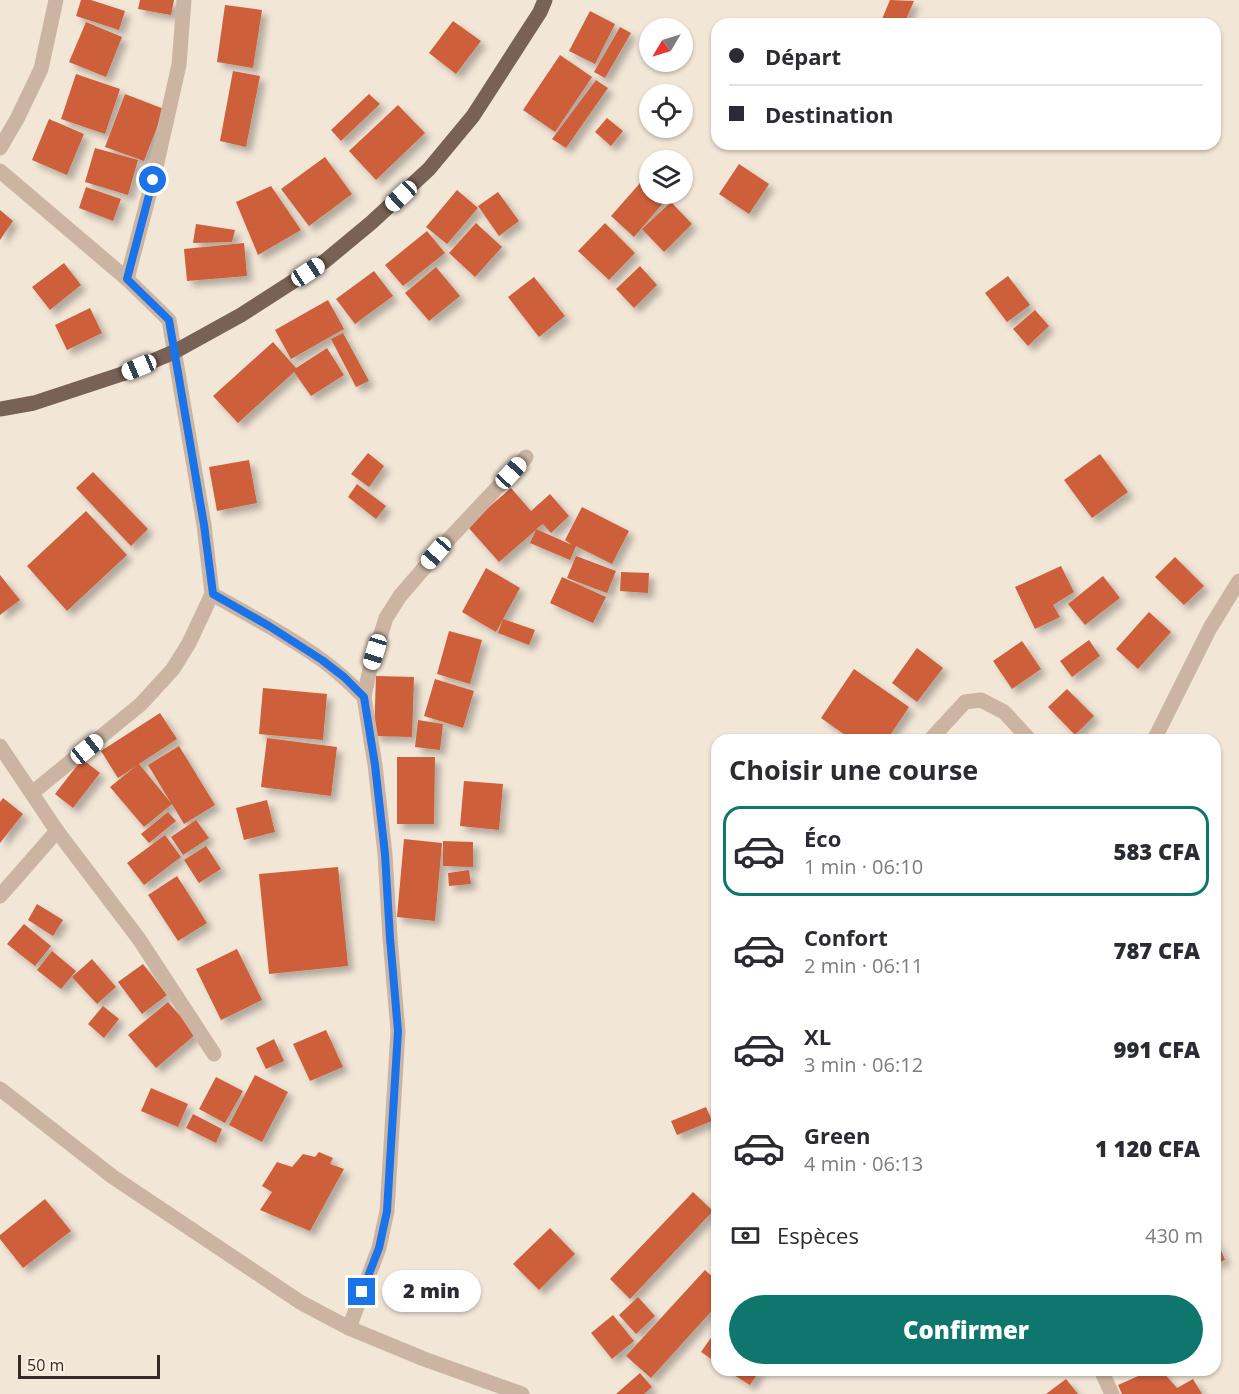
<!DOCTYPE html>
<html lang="fr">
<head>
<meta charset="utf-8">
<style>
	:root { --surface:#fff; --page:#f7f7f7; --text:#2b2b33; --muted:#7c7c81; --line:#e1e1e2; --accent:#0f766e }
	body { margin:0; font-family:"Open Sans",sans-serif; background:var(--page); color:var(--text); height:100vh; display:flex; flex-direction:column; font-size:22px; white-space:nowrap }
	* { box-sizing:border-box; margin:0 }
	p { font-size:20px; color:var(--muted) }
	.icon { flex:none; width:33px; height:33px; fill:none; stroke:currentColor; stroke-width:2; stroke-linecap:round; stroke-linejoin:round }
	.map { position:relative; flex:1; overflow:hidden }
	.panel { position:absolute; left:711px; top:734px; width:510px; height:642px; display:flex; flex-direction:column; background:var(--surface); border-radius:18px; box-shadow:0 2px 4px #0004 }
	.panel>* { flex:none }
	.banner { position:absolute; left:711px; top:18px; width:510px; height:132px; border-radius:18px; box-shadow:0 2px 4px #0004; display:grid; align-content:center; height:132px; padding:0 18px; background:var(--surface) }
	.needle { width:39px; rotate:232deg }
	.fabs { position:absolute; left:639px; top:18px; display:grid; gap:12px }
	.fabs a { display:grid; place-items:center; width:54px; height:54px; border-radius:50%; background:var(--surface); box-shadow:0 2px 4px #0004; font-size:30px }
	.scale { position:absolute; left:18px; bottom:15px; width:142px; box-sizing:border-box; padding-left:6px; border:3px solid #352a25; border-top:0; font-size:16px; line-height:21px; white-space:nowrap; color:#352a25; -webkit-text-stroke:4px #faf0e3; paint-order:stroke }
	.end { position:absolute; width:27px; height:27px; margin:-14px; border:8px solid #1a73e8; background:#fff; box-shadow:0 0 0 3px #fff }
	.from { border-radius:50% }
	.bubble { position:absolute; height:42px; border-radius:21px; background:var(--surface); box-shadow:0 2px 4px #0004; font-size:20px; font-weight:800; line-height:42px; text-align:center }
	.car { position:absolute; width:18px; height:36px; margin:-18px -9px; border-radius:8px; box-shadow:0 0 4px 2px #0007; background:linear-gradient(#fff 24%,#345 0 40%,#fff 0 76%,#345 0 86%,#fff 0) }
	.banner b { display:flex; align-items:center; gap:21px; height:57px; font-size:22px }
	.banner b+b { border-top:2px solid var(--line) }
	.banner i { width:15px; height:15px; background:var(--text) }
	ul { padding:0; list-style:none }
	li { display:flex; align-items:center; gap:18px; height:90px; margin:0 12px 9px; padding:0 6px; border:3px solid transparent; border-radius:18px }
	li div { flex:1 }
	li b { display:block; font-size:22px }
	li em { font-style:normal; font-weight:800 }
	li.selected { border-color:var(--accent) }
	li>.icon { width:54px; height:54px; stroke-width:1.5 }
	h2 { padding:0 18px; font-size:27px; line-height:72px }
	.pay { display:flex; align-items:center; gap:15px; height:66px; padding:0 18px; font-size:22px }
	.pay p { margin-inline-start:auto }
	.cta { display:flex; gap:12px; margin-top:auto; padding:12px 18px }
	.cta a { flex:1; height:69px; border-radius:36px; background:var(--accent); color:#fff; font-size:24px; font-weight:800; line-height:69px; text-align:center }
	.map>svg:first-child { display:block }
	.building { fill:#cd5f3a; filter:url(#shadow) }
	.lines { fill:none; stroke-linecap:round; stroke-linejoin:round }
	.minor { stroke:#cbb5a2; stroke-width:15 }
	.major { stroke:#786155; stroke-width:15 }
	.route { stroke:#1a73e8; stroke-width:8 }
</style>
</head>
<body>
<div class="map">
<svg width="1239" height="1394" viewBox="0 0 1239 1394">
	<defs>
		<filter id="shadow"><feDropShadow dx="5.5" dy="5.5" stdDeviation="3" flood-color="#0004"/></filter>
	</defs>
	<rect width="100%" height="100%" fill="#f2e6d7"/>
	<g class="building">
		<path d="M81 0H91L125 11 119 30 76 16Z"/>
		<path d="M140 0H174L171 15 138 9Z"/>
		<path d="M890 0 914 1 904 24H893L882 19Z"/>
		<path d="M225 5 262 10 253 68 217 62Z"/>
		<path d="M590 11 615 24 595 64 569 51Z"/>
		<path d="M453 21 481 41 456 74 429 53Z"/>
		<path d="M86 22 122 37 106 77 69 62Z"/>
		<path d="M620 27 631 33 605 78 594 72Z"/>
		<path d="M560 55 592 77 555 132 523 110Z"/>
		<path d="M233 71 260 76 246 147 220 141Z"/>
		<path d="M76 74 120 89 105 134 61 119Z"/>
		<path d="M596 80 608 88 566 148 552 139Z"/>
		<path d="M125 94 164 109 144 161 105 147Z"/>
		<path d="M369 94 380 104 341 141 331 130Z"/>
		<path d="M398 105 425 133 376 180 349 151Z"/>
		<path d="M607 118 623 131 611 146 595 132Z"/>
		<path d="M49 119 84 134 67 175 32 160Z"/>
		<path d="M95 148 138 160 128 195 85 182Z"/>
		<path d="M325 157 352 194 309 226 281 189Z"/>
		<path d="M739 164 769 184 749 214 719 194Z"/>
		<path d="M641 182 650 189V194H654L664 202 634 237 611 216Z"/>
		<path d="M271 186 301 230 258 255 236 202Z"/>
		<path d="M86 187 121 199 113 221 79 208Z"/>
		<path d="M457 190 478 208 447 244 426 227Z"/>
		<path d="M498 192 519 221 499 236 478 206Z"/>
		<path d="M671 202 692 224 664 252 642 229Z"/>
		<path d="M0 210 13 221 0 240Z"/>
		<path d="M476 223 502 247 475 277 449 253Z"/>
		<path d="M605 223 635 253 609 280 578 251Z"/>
		<path d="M196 224 235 230 232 242 193 243Z"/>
		<path d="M427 231 445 253 403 286 385 265Z"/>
		<path d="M244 243 247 276 187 281 184 249Z"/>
		<path d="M64 263 81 285 50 310 32 287Z"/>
		<path d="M640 266 657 285 634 308 616 289Z"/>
		<path d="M436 267 460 296 429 321 405 293Z"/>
		<path d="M374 271 393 296 355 324 336 299Z"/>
		<path d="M1008 276 1030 305 1007 322 985 293Z"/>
		<path d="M534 277 565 316 539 337 508 297Z"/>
		<path d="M328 300 344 329 291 359 275 330Z"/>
		<path d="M90 308 102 333 67 350 55 325Z"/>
		<path d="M1035 310 1049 326 1028 346 1013 329Z"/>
		<path d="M343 333 369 381 356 387 331 339Z"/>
		<path d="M273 342 296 368 327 348 344 375 311 396 294 372 238 423 213 396Z"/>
		<path d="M368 453 384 466 369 487 351 474Z"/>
		<path d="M1100 454 1128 492 1092 518 1064 480Z"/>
		<path d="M249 460 257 503 217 511 209 467Z"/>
		<path d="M93 472 148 529 131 546 76 488Z"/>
		<path d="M357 484 386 506 376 519 348 497Z"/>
		<path d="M511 488 531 511 550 494 569 516 551 533 543 524 536 529 572 545 565 540 582 507 629 531 612 564 576 546 570 560 530 543 536 530 499 562 467 526Z"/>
		<path d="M86 511 127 555 67 611 27 566Z"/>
		<path d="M576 556 616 571 607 593 567 578Z"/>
		<path d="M1175 557 1204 586 1184 605 1155 577Z"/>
		<path d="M1061 566 1074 592 1053 605 1060 617 1035 629 1015 587Z"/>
		<path d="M486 568 520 588 496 632 462 612Z"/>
		<path d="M621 572 649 573 648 593 620 591Z"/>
		<path d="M0 575 20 600 0 615Z"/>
		<path d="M1103 576 1120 598 1085 625 1068 604Z"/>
		<path d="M562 577 606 597 593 623 550 603Z"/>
		<path d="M1149 612 1171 632 1138 669 1116 649Z"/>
		<path d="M503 619 535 630 529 645 498 633Z"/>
		<path d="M449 631 482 640 470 684 437 674Z"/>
		<path d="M1089 640 1100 656 1072 677 1060 661Z"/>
		<path d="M1022 641 1041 669 1012 689 993 661Z"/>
		<path d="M917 648 943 668 917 702 892 683Z"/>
		<path d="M854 669 909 707 887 740H852L821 718Z"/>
		<path d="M376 676 414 677 412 737 374 736Z"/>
		<path d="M435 679 474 691 463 728 424 716Z"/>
		<path d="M263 688 327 694 323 740 259 734Z"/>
		<path d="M1067 689 1094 716 1075 735 1048 707Z"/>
		<path d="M160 713 177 739 139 764 171 803 148 765 179 746 215 805 184 824 172 804 144 827 110 787 136 766 118 778 101 751Z"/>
		<path d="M418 720 443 724 440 750 415 747Z"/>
		<path d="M267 738 337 747 331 796 261 787Z"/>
		<path d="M397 757H435L434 824H397Z"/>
		<path d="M82 759 100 773 73 808 55 794Z"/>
		<path d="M464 781 503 784 499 830 460 826Z"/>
		<path d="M3 798 23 814 0 843V802Z"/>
		<path d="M267 800 275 832 244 840 236 808Z"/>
		<path d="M168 812 176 821 149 843 141 834Z"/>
		<path d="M196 820 209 838 183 855 171 837Z"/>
		<path d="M165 835 181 857 144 885 127 863Z"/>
		<path d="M404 839 442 843 435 921 397 917Z"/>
		<path d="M443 841 473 842V867L443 866Z"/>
		<path d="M206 846 221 869 199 883 184 860Z"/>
		<path d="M338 867 348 966 269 974 259 874Z"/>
		<path d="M469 870 471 884 449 886 448 873Z"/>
		<path d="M177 876 207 923 178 941 148 895Z"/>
		<path d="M37 904 63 920 53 936 28 920Z"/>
		<path d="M24 924 51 946 35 966 7 944Z"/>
		<path d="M237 949 262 1000 221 1020 196 969Z"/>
		<path d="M52 951 76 971 61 989 37 970Z"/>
		<path d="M92 959 116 987 97 1004 72 977Z"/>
		<path d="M143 964 167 995 142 1014 118 982Z"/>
		<path d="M168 1002 196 1034 156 1068 128 1035Z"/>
		<path d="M103 1006 119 1019 104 1038 88 1024Z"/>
		<path d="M326 1030 343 1067 310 1081 293 1044Z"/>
		<path d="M274 1039 284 1061 266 1069 256 1048Z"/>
		<path d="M255 1075 288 1092 262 1142 229 1125Z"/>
		<path d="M216 1077 243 1091 225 1123 199 1109Z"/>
		<path d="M151 1088 188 1104 178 1127 141 1111Z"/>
		<path d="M706 1107 712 1121 677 1135 671 1121Z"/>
		<path d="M193 1114 222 1129 216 1143 186 1128Z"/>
		<path d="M319 1152 333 1158 330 1164 344 1169 310 1231 260 1210 272 1192 262 1186 277 1162 292 1167 303 1154 315 1157Z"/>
		<path d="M693 1192 713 1211 630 1299 610 1279Z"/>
		<path d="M45 1199 71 1231 23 1268 0 1239V1235Z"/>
		<path d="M550 1228 575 1254 539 1290 513 1264Z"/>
		<path d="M1215 1236 1225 1260 1215 1264Z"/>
		<path d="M705 1270 717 1281V1305L651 1378 626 1356Z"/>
		<path d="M638 1297 655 1316 636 1334 619 1315Z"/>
		<path d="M613 1315 634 1341 612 1359 591 1333Z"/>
		<path d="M717 1329V1363L701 1352Z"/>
		<path d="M726 1370H760L750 1385Z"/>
		<path d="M1152 1370H1161L1177 1388 1193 1379 1202 1394H1122L1118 1385Z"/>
		<path d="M640 1373 652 1387 644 1394H616Z"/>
		<path d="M1066 1379 1078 1394H1046Z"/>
	</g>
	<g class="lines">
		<g class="minor">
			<path d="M0 148 17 119 41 69 56 0"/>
			<path d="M0 171 127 279 169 320 204 525 212 594 189 643 173 669 141 704 32 793"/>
			<path d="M127 279 153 180 179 65 184 0"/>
			<path d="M212 594C249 615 287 635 322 660 337 671 351 684 364 697"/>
			<path d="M930 740 965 702 981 700 1004 712 1030 740"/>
			<path d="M1154 740 1210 628 1239 581"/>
			<path d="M0 746 57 831 139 939 214 1054"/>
			<path d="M0 896 57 831"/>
			<path d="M0 1089 113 1177 300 1302 349 1328 424 1359 522 1394"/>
			<path d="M349 1328 379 1248 387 1211 398 1031 390 938 385 854 375 765 364 697 370 669 386 618 400 596 449 539 526 457"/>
			<path d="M1101 1370 1112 1394"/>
		</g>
		<path class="major" d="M0 409 34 403 122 374 174 352 241 315 325 261 372 222 429 169 473 116 540 12 545 0"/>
	</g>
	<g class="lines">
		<path class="route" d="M153 180 127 279 169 320 204 525 213 594 269 626 322 660 344 677 364 697 375 765 385 854 390 938 398 1031 387 1211 379 1248 362 1292"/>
	</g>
</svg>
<div class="fabs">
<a><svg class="needle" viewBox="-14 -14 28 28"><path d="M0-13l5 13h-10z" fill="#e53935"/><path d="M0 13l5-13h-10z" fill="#7c7c81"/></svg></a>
<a><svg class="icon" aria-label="locate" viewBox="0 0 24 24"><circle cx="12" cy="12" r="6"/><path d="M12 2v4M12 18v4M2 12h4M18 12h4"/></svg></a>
<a><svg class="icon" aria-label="layers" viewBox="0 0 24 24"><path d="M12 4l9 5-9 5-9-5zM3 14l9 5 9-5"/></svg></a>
</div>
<div class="scale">50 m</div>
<i class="end from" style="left:153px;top:180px"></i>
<i class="end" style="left:362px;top:1292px"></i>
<div class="bubble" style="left:382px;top:1270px;width:99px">2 min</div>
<i class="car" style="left:401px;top:196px;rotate:227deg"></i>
<i class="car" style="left:308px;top:272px;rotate:57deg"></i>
<i class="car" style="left:139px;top:367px;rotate:247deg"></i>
<i class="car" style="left:511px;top:473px;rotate:43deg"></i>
<i class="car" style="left:436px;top:553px;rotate:221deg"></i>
<i class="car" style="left:375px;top:652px;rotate:197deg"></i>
<i class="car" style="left:87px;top:749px;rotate:51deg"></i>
<div class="banner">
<b><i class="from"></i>Départ</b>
<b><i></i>Destination</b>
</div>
<section class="panel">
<h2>Choisir une course</h2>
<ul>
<li class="selected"><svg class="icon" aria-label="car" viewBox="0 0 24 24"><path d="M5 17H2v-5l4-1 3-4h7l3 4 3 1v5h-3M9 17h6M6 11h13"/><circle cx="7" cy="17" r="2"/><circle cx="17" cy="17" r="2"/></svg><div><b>Éco</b><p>1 min · 06:10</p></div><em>583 CFA</em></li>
<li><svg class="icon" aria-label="car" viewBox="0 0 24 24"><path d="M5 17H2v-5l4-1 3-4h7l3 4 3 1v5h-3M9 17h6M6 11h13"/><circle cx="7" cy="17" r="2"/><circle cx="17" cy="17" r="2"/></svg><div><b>Confort</b><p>2 min · 06:11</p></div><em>787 CFA</em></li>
<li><svg class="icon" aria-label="car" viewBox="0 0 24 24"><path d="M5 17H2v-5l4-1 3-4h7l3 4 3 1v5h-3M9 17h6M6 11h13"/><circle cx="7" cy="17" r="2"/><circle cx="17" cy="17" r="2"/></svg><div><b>XL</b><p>3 min · 06:12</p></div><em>991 CFA</em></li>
<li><svg class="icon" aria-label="car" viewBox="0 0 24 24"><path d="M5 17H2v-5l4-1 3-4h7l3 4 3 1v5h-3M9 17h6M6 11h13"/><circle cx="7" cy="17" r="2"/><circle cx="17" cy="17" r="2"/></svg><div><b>Green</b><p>4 min · 06:13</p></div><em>1 120 CFA</em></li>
</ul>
<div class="pay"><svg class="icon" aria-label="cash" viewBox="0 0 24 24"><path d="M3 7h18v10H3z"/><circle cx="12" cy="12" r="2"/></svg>Espèces<p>430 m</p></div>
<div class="cta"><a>Confirmer</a></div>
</section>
</div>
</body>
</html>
